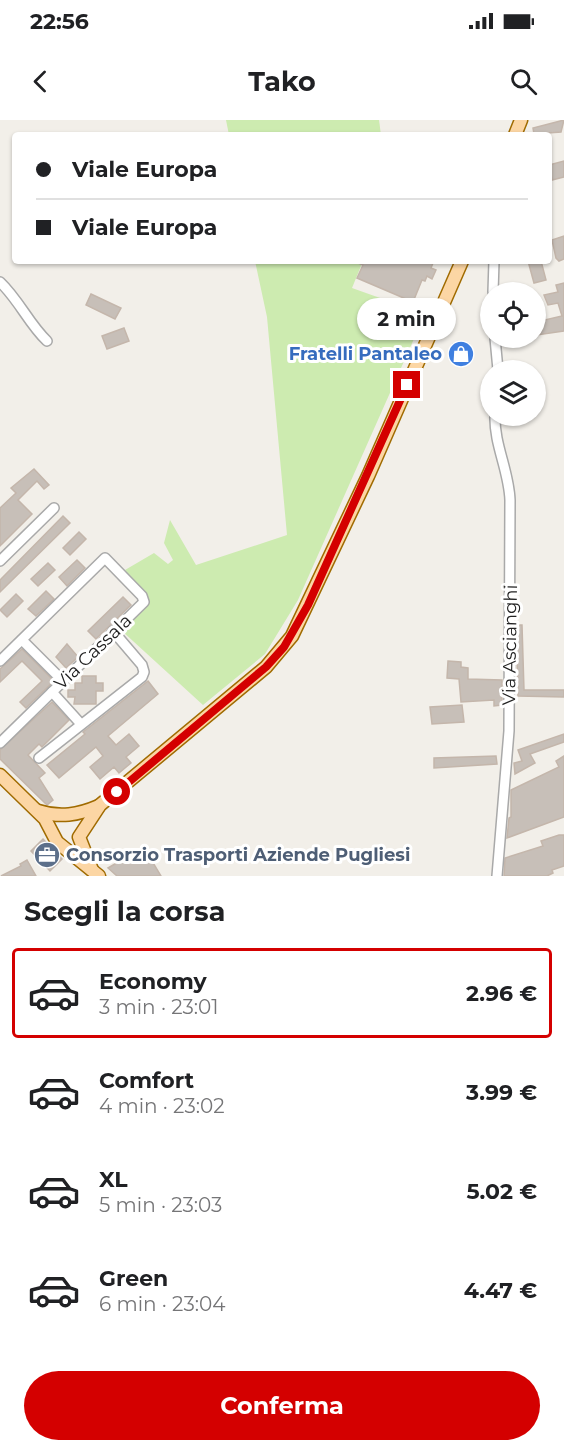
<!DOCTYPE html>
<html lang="it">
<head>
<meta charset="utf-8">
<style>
	:root { --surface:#fff; --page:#f2f2f2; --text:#202124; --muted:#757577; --line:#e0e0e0; --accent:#d40000 }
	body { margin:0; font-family:Montserrat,sans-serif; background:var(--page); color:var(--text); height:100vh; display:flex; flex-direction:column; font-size:22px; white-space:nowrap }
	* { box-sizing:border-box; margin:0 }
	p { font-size:20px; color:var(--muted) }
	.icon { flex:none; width:33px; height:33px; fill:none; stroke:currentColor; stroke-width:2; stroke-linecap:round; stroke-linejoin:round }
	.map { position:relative; height:756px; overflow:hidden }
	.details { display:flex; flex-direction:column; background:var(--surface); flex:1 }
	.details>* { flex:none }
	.top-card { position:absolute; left:12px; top:12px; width:540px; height:132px; border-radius:6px; box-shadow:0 2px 4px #0004; display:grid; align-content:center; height:132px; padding:0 24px; background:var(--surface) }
	.buttons { position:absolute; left:480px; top:162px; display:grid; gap:12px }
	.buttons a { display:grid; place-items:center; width:66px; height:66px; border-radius:50%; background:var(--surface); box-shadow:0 2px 4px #0004; font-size:30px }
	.end { position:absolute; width:27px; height:27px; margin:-14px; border:8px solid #d40000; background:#fff; box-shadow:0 0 0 3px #fff }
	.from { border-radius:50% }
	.bubble { position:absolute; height:42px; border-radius:21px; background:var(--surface); box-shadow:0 2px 4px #0004; font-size:20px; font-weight:700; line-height:42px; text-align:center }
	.top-card b { display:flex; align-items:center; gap:21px; height:57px; font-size:22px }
	.top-card b+b { border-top:2px solid var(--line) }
	.top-card i { width:15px; height:15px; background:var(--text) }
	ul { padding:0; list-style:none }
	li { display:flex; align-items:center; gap:18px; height:90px; margin:0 12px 9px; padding:0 12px; border:3px solid transparent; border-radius:6px }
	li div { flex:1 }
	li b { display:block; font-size:22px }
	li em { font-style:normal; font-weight:700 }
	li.current { border-color:var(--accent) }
	li>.icon { width:54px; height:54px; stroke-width:1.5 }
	h2 { padding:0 24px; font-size:27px; line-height:72px }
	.button { display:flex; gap:12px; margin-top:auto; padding:12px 24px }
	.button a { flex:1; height:69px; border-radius:36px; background:var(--accent); color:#fff; font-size:24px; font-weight:700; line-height:69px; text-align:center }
	.status { display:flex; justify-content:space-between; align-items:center; height:42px; padding:0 30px; background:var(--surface); direction:ltr }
	.status svg { height:16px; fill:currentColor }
	header { display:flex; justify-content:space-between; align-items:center; height:78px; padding:0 24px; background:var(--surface); font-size:27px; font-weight:700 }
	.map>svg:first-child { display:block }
	.grass { fill:#cdebb0 }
	.building { fill:#c7bfb8; stroke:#c4b6ab; stroke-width:1.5 }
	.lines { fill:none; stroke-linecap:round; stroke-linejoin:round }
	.minor-casing { stroke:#a9a9a9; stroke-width:12 }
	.major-casing { stroke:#a06b00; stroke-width:15 }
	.minor { stroke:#fff; stroke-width:9 }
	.major { stroke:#fcd6a4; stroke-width:12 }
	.route { stroke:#d40000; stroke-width:8 }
	.labels { text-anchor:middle; stroke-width:6; stroke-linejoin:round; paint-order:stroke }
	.shop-label { font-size:18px; font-weight:bold; fill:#366cbe; stroke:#fff; text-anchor:end }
	.street-label { font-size:18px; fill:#222; stroke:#fff }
	.service-label { font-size:18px; font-weight:bold; fill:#4e5e75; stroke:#fff; text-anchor:start }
</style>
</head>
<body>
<div class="status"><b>22:56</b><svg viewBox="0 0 49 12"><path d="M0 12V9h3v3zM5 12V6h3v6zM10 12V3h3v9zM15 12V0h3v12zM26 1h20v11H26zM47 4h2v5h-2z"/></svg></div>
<header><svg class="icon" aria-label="back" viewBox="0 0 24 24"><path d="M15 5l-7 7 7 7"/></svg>Tako<svg class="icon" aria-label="search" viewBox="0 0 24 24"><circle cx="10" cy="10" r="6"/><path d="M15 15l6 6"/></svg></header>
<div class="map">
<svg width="564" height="756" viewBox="0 0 564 756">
	<rect width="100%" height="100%" fill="#f2efe9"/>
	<g class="grass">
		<path d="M226 0H379L381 15H229Z"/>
		<path d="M255 141H363L352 168 425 194 298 480 265 534 203 585 122 511 149 481 125 450 154 433 168 444 173 440 164 423 170 400 196 445 287 415 267 197Z"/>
	</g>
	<g class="building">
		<path d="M564 0 561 12 534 14 533 8Z"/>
		<path d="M564 41V57L552 60 549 45Z"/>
		<path d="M564 116V139L559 141 556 138 552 120Z"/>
		<path d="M353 141H428L433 143 431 148 436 150 432 159 427 156 425 161 422 160 413 182 357 158 363 145Z"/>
		<path d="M528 141H541L546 160 534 163Z"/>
		<path d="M564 163V211L537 215 536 202 562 196 558 183 548 185 544 175 558 172 556 165Z"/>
		<path d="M91 174 121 188 115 199 86 185Z"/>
		<path d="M124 208 129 221 107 229 102 216Z"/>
		<path d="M34 349 49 365 44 369 37 361 18 380 32 394 0 426V388L16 373 11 368Z"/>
		<path d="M63 396 70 403 0 472V460Z"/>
		<path d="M79 412 86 419 70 435 63 428Z"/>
		<path d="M77 440 85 448 67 466 59 457Z"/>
		<path d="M48 443 55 450 38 466 31 459Z"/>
		<path d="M46 471 54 479 36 496 28 489Z"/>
		<path d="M16 474 23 481 7 497 0 490Z"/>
		<path d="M123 477 131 485 96 519 88 511Z"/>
		<path d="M516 505H522L524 570H564V577L518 576Z"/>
		<path d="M67 524 78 537 66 548 56 537Z"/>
		<path d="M22 529 54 561 26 588 20 582 42 561 22 541 0 562V549Z"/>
		<path d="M448 541 461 542V547L468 548V559L502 560V585L494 586V580L461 582 459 559 447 558Z"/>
		<path d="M82 556H96V563H103V571H96V584H74L75 577H68V570H75V563H82Z"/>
		<path d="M148 561 158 574 108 616 116 625 129 614 139 626 126 637 131 643 119 653 114 647 100 659 90 647 103 636 96 627 59 658 47 645 85 614 83 612Z"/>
		<path d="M52 582 69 600 42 627 39 624 28 635 45 653 39 658 53 680 47 685 0 639V630Z"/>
		<path d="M462 585 464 602 432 604 430 587Z"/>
		<path d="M564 614V622L530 634 535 643 515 654 514 643 522 641 518 630Z"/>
		<path d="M496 636 497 644 434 648V638Z"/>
		<path d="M564 636V697L507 718 509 698 511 697V670L559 647 556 641Z"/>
		<path d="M559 715H564V746L552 750 553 753 547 756H504L505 738 543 726 541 721Z"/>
		<path d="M43 719 62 739 50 751 31 731Z"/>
		<path d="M139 730 152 741 161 756H117L108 748Z"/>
		<path d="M27 740 36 756H1L21 746 20 744Z"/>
	</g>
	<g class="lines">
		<g class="minor-casing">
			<g id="minor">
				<path d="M0 162C19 180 29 204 47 221"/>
				<path d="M493 172 494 141"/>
				<path d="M495 218 498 250"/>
				<path d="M495 296C494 324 509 351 510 380L509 611 497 756"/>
				<path d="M0 441 54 388"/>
				<path d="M22 520 63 561"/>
				<path d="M0 541 105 438 142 476 144 482 0 623"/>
				<path d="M52 572 80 603"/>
				<path d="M39 638 142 557 144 552 142 545 113 511"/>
			</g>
		</g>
		<g class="major-casing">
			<g id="major">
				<path d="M515 15 521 0"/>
				<path d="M0 655 45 699 57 722 99 756"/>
				<path d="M38 691C60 698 78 695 99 686"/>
				<path d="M92 750 79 717 100 685 266 547 292 516 368 356 462 141"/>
			</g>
		</g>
		<use href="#minor" class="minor"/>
		<use href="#major" class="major"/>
	</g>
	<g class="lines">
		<path class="route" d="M117 672 266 547 284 527 308 485 407 265"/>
	</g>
	<defs>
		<g id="shop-disc" transform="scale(1.35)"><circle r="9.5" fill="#3f7fe0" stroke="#fff"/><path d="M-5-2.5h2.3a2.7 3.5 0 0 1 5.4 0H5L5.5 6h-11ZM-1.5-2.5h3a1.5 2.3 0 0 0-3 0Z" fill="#fff"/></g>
		<g id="office-disc" transform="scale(1.35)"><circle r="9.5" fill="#5c6f8a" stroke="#fff"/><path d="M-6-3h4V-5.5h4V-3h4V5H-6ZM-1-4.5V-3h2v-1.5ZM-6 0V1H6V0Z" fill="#fff"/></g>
	</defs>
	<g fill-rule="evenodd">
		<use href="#shop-disc" x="461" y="234"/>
		<use href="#office-disc" x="47" y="735"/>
	</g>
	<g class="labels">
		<g class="shop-label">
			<text x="442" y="240">Fratelli Pantaleo</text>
		</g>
		<g class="street-label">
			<text transform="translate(510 525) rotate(-89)" y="6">Via Ascianghi</text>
			<text transform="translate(93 532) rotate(-44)" y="6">Via Cassala</text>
		</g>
		<g class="service-label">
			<text x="66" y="741">Consorzio Trasporti Aziende Pugliesi</text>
		</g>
	</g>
</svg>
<div class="buttons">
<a><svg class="icon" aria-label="locate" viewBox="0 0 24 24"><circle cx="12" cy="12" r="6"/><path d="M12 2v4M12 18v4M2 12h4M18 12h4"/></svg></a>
<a><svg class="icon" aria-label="layers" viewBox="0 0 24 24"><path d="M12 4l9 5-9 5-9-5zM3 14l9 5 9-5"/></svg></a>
</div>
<i class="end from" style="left:117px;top:672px"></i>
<i class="end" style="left:407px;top:265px"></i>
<div class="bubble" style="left:357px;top:178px;width:99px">2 min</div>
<div class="top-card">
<b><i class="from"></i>Viale Europa</b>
<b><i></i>Viale Europa</b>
</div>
</div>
<section class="details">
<h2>Scegli la corsa</h2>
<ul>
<li class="current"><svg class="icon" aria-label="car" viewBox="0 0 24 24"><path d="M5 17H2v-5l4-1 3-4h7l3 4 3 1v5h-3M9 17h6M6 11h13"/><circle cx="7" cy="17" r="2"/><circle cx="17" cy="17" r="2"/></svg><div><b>Economy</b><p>3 min · 23:01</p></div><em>2.96 €</em></li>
<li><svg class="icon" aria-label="car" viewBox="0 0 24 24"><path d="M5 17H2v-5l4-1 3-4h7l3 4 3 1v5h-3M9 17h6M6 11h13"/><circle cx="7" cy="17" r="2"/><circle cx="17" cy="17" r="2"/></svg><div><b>Comfort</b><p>4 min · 23:02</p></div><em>3.99 €</em></li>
<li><svg class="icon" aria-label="car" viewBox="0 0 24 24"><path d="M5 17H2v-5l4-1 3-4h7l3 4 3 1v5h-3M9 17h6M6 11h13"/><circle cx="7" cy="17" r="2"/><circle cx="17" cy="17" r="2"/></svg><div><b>XL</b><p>5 min · 23:03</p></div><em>5.02 €</em></li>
<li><svg class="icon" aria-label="car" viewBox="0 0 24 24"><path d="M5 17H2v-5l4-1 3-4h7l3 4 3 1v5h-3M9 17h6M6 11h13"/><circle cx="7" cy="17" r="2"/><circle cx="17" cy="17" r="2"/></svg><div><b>Green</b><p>6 min · 23:04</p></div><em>4.47 €</em></li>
</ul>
<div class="button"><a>Conferma</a></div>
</section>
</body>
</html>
